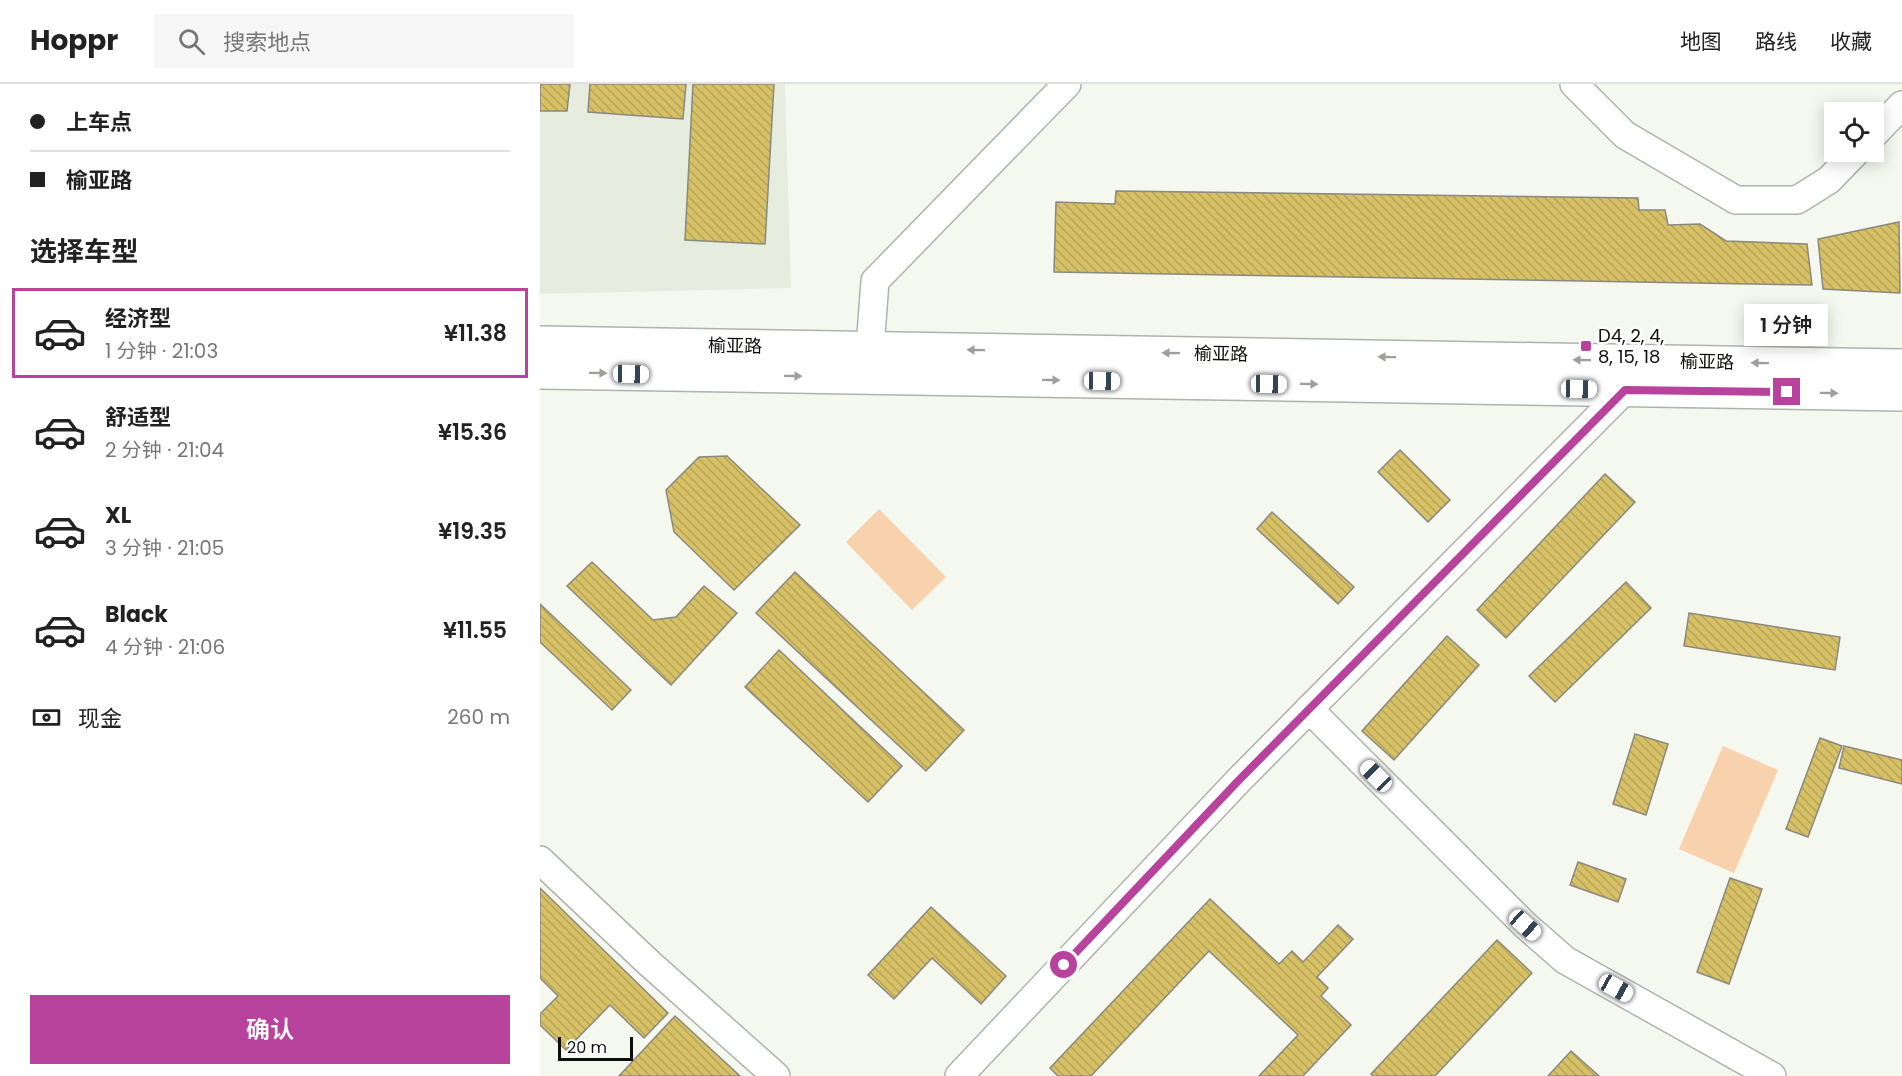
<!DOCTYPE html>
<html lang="zh">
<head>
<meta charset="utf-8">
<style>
	:root { --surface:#fff; --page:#f6f6f6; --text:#222; --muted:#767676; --line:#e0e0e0; --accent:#b7439c }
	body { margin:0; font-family:Poppins,"Noto Sans SC",sans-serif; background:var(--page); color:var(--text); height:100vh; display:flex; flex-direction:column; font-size:22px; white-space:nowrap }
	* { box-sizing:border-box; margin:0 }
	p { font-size:20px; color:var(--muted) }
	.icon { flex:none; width:33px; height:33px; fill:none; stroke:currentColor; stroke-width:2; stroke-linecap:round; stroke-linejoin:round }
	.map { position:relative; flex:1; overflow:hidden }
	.details { display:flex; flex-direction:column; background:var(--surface); width:540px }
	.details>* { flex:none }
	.guide { display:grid; align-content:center; height:132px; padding:0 30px; background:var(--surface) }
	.buttons { position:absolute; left:1284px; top:18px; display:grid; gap:12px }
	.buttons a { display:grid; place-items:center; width:60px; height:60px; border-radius:0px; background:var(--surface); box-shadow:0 3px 15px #0003; font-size:30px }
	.scale { position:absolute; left:18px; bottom:15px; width:75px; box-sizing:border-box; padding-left:6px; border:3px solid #0d0e0b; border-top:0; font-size:16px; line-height:21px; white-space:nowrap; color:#0d0e0b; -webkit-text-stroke:4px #fff; paint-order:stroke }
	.end { position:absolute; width:27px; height:27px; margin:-14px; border:8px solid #b7439c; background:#fff; box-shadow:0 0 0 3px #fff }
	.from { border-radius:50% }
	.bubble { position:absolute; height:42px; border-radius:0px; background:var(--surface); box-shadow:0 3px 15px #0003; font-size:20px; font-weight:600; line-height:42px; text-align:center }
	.car { position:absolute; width:18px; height:36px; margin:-18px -9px; border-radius:8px; box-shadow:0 0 4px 2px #0007; background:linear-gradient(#fff 24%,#345 0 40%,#fff 0 76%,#345 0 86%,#fff 0) }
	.guide b { display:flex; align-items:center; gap:21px; height:57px; font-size:22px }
	.guide b+b { border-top:2px solid var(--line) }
	.guide i { width:15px; height:15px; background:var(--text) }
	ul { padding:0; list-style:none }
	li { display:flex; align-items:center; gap:18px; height:90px; margin:0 12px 9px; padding:0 18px; border:3px solid transparent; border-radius:0px }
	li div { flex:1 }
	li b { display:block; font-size:22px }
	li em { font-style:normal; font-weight:600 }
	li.current { border-color:var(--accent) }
	li>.icon { width:54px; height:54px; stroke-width:1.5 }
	h2 { padding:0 30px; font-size:27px; line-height:72px }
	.pay { display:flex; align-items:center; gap:15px; height:66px; padding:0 30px; font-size:22px }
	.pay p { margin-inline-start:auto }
	.cta { display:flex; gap:12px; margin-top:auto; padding:12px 30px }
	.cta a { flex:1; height:69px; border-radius:0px; background:var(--accent); color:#fff; font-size:24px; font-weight:600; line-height:69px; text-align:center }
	header { display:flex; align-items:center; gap:36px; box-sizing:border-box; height:84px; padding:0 30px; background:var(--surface); border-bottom:2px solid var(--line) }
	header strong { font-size:28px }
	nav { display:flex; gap:33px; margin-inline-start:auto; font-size:21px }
	.search { width:420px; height:54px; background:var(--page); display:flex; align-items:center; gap:15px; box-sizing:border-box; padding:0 21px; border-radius:0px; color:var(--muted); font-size:22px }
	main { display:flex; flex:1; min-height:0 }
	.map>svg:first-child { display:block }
	.built { fill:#e7edde }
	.green { fill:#f7d2ad }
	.building { fill:url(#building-back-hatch); stroke:#8a8880; stroke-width:1.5 }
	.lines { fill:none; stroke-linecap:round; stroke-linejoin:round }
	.minor-casing { stroke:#afb3ab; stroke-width:30 }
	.highway-casing { stroke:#afb3ab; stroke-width:36 }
	.minor { stroke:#fff; stroke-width:27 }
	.highway { stroke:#fff; stroke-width:33 }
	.oneway { fill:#9e9f9d }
	.route { stroke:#b7439c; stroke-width:8 }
	.poi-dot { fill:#b7439c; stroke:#fff; stroke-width:2 }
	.labels { text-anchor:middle; stroke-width:5; stroke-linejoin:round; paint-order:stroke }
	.poi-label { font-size:18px; fill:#0d0e0b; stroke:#fff; text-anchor:start }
	.street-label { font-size:18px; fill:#0d0e0b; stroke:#fff }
</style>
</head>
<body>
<header>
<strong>Hoppr</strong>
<div class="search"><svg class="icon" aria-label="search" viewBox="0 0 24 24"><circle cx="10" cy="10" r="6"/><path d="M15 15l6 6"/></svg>搜索地点</div>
<nav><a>地图</a><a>路线</a><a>收藏</a></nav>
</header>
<main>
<section class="details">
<div class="guide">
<b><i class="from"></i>上车点</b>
<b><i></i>榆亚路</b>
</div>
<h2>选择车型</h2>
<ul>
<li class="current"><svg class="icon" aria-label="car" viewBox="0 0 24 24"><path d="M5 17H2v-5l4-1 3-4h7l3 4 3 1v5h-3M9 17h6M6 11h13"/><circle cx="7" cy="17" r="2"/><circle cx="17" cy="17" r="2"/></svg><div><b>经济型</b><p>1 分钟 · 21:03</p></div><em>¥11.38</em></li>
<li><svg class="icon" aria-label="car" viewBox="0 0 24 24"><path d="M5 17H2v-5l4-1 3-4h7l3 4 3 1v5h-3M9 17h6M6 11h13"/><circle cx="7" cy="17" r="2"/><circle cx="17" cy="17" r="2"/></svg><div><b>舒适型</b><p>2 分钟 · 21:04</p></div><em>¥15.36</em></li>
<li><svg class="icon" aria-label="car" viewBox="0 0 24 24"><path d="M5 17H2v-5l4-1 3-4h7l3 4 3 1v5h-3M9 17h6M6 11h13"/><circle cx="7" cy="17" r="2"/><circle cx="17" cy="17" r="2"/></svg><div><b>XL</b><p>3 分钟 · 21:05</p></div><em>¥19.35</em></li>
<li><svg class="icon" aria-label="car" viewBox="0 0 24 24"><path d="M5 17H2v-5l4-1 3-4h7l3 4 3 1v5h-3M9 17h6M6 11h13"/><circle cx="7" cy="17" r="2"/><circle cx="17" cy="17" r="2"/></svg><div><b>Black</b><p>4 分钟 · 21:06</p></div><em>¥11.55</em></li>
</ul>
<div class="pay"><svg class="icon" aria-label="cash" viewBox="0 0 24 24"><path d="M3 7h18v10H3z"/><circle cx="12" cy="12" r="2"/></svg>现金<p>260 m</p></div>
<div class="cta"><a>确认</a></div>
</section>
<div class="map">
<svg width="1362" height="992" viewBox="0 0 1362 992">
	<defs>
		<pattern id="building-back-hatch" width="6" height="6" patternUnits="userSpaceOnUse" patternTransform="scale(1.5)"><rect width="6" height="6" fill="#d7c166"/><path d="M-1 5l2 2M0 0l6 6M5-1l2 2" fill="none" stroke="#b7a557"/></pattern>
	</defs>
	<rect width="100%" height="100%" fill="#f4f8ef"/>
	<path class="built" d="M0 0H245L251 204 0 210Z"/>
	<g class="green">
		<path d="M339 425 406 493 372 526 306 458Z"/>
		<path d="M1183 662 1238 686 1194 789 1139 765Z"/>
	</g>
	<g class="building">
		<path d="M0 0H30L27 27H0Z"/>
		<path d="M50 0H146L143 35 48 28Z"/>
		<path d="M153 0H234L225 160 145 156Z"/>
		<path d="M576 107 1098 114 1099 126H1125L1128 141 1160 140 1186 157 1267 160 1272 201 514 188 516 118 575 120Z"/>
		<path d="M1359 138 1360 209 1283 205 1278 155Z"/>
		<path d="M860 366 910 416 888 438 838 388Z"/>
		<path d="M187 372 260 441 194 506 134 448 126 406 159 373Z"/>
		<path d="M1065 390 1095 418 966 554 937 526Z"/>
		<path d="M732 428 814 503 798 520 717 445Z"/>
		<path d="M52 478 113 536 136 533 164 502 197 529 131 601 27 502Z"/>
		<path d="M255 488 424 646 386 687 216 529Z"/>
		<path d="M1086 498 1111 524 1015 618 989 592Z"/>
		<path d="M0 520 91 606 72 626 0 558Z"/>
		<path d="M1149 529 1300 553 1295 586 1144 562Z"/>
		<path d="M907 552 939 581 854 676 822 647Z"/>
		<path d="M239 566 362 682 328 718 205 603Z"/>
		<path d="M1095 650 1128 660 1106 731 1073 720Z"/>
		<path d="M1280 654 1302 662 1268 753 1246 745Z"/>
		<path d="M1304 662 1362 676V700L1299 684Z"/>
		<path d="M1038 778 1086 795 1078 818 1030 801Z"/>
		<path d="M1190 794 1222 805 1189 900 1157 888Z"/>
		<path d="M0 804 128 929 104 954 70 921 26 966 0 941V930L18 912 0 894Z"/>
		<path d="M670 815 739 880 752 867 763 878 798 841 813 855 777 893 788 904 781 912 811 941 763 992H719L758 951 669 867 551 992H518L510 984Z"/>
		<path d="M391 823 466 892 441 920 392 874 354 915 328 891Z"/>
		<path d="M957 856 992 889 895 992H833L831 990Z"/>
		<path d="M135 932 200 992H79Z"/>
		<path d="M1031 967 1059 992H1008Z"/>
	</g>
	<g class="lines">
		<g class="minor-casing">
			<g id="minor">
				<path d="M1034 0 1085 51 1196 116H1257L1289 96 1316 68"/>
				<path d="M1334 50 1362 21"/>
				<path d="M330 264 335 197 527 0"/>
				<path d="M769 625 985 841 1025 876 1232 992"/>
				<path d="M0 776 109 879 236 992"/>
				<path d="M419 992 699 696 1085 306"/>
			</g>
		</g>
		<g class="highway-casing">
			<g id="highway">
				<path d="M0 259 1362 282"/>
				<path d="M0 288 1362 310"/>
			</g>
		</g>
		<use href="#minor" class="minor"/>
		<use href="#highway" class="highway"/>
	</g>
	<defs><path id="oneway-solid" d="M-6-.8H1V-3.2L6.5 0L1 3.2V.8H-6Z" transform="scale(1.5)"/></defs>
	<g class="oneway">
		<use href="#oneway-solid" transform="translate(436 266) rotate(-179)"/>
		<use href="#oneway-solid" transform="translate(631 269) rotate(-179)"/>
		<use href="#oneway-solid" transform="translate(847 273) rotate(-179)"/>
		<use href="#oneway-solid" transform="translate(1042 276) rotate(-179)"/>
		<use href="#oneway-solid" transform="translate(1220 279) rotate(-179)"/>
		<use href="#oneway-solid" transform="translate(58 289) rotate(1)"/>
		<use href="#oneway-solid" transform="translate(253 292) rotate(1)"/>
		<use href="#oneway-solid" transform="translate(511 296) rotate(1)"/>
		<use href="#oneway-solid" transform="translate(769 300) rotate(1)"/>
		<use href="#oneway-solid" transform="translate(1289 309) rotate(1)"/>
	</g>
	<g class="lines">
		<path class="route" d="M524 881 699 696 1085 306 1247 308"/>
	</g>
	<rect class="poi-dot" x="1040" y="256" width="12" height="12" rx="3"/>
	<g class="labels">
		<g class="poi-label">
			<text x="1058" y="258">D4, 2, 4,<tspan x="1058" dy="21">8, 15, 18</tspan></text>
		</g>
		<g class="street-label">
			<text transform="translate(195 262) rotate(1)" y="6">榆亚路</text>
			<text transform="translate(681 270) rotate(1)" y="6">榆亚路</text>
			<text transform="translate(1167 278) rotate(1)" y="6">榆亚路</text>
		</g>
	</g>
</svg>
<div class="buttons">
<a><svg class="icon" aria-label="locate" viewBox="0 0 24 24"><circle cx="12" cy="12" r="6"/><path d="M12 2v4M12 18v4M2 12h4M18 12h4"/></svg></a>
</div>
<div class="scale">20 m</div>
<i class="end from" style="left:524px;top:881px"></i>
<i class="end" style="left:1247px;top:308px"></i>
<div class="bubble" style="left:1204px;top:220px;width:84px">1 分钟</div>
<i class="car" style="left:91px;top:290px;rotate:91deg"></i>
<i class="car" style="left:562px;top:297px;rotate:91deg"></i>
<i class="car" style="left:729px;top:300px;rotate:91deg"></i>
<i class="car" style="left:1039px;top:305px;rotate:91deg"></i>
<i class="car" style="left:836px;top:692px;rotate:315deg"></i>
<i class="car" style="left:985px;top:841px;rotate:132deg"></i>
<i class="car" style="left:1076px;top:904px;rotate:119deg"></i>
</div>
</main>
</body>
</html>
